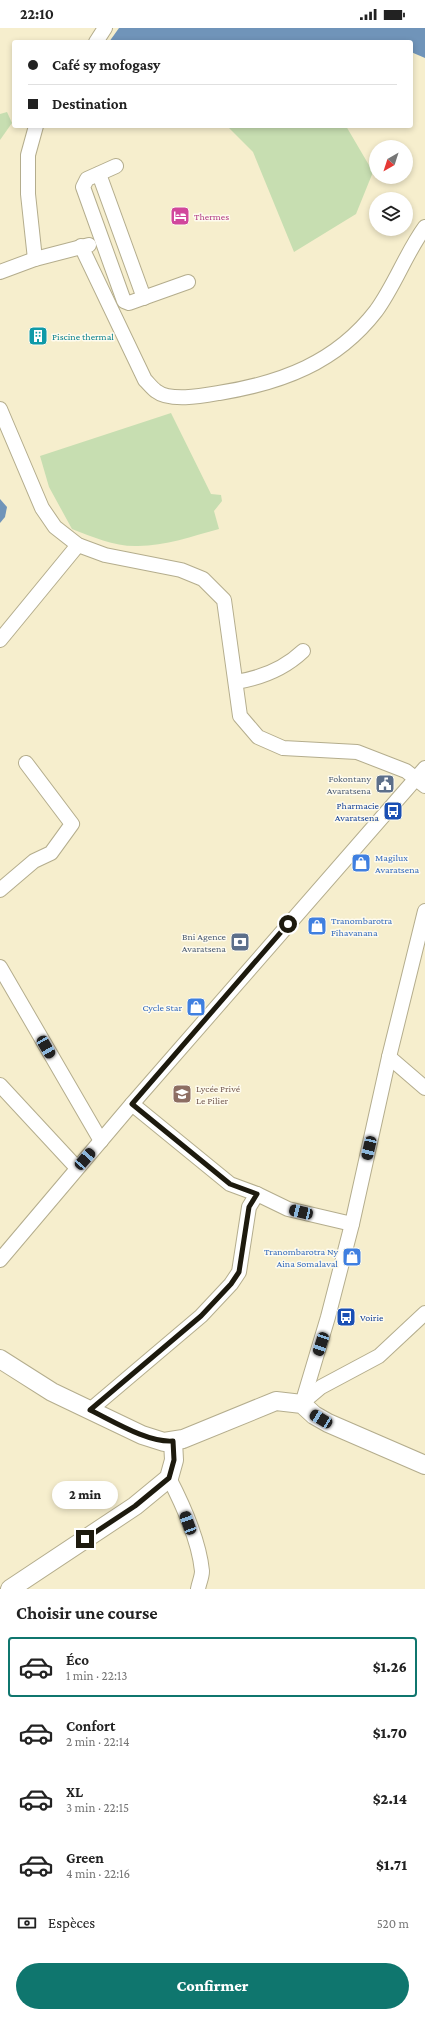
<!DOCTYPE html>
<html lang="fr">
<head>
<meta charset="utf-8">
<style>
	:root { --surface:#fff; --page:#f6f6f6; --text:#222; --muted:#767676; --line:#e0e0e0; --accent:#0f766e }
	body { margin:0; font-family:"Crimson Pro",serif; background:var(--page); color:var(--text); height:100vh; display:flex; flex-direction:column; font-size:15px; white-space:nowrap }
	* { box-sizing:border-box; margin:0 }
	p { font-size:13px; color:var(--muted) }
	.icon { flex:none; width:22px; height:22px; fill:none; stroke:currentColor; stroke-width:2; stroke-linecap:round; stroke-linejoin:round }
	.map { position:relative; height:1561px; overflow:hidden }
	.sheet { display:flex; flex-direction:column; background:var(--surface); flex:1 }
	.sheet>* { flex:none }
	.guide { position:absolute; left:12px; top:12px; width:401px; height:88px; border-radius:4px; box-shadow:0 2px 6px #0003; display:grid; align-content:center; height:88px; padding:0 16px; background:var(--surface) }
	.needle { width:26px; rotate:219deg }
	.tools { position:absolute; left:369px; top:112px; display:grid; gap:8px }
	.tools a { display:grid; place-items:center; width:44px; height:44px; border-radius:50%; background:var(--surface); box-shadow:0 2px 6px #0003; font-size:20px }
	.end { position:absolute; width:18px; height:18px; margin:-9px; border:5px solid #1d1a0e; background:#fff; box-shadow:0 0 0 2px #fff }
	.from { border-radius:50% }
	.bubble { position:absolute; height:28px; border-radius:14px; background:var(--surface); box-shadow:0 2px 6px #0003; font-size:13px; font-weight:800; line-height:28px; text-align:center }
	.car { position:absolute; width:12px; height:24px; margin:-12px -6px; border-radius:5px; box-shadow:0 0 3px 1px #0007; background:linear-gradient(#222 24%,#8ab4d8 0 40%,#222 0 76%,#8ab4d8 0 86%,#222 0) }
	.guide b { display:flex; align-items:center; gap:14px; height:38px; font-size:15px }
	.guide b+b { border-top:1px solid var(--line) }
	.guide i { width:10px; height:10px; background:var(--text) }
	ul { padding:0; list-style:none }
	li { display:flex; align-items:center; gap:12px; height:60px; margin:0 8px 6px; padding:0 8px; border:2px solid transparent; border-radius:4px }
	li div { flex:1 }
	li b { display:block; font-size:15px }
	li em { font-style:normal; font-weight:800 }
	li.current { border-color:var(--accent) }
	li>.icon { width:36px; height:36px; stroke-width:1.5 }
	h2 { padding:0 16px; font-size:18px; line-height:48px }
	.pay { display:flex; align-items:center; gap:10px; height:44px; padding:0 16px; font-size:15px }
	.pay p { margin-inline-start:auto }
	.action { display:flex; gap:8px; margin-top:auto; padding:8px 16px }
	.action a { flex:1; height:46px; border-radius:24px; background:var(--accent); color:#fff; font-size:16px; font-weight:800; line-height:46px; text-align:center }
	.status { display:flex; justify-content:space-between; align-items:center; height:28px; padding:0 20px; background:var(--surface); direction:ltr }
	.status svg { height:11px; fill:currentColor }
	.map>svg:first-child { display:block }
	.green { fill:#c7deb1 }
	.water { fill:#7094b9 }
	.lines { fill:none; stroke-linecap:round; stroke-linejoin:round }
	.minor-casing { stroke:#b4ad8d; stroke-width:16 }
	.major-casing { stroke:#b4ad8d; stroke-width:20 }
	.minor { stroke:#fff; stroke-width:14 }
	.major { stroke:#fff; stroke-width:18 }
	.route { stroke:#1d1a0e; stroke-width:5 }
	.labels { text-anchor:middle; stroke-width:3; stroke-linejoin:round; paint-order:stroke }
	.hotel-label { font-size:10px; fill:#b23c85; stroke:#fefbee; text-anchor:start }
	.culture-label { font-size:10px; fill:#0d838f; stroke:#fefbee; text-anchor:start }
	.service-label { font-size:10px; fill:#4e5e75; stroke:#fefbee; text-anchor:end }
	.transit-label { font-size:10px; fill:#164399; stroke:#fefbee; text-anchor:end }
	.shop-label { font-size:10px; fill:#366cbe; stroke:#fefbee; text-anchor:start }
	.education-label { font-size:10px; fill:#785e54; stroke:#fefbee; text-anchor:start }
</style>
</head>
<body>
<div class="status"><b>22:10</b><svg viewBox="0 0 49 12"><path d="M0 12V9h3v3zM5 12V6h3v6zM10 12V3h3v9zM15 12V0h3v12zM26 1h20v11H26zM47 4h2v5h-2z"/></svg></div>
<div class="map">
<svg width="425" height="1561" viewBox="0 0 425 1561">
	<rect width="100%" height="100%" fill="#f6eecd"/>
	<g class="green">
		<path d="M7 84 12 95 0 112V86Z"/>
		<path d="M227 98H346L373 144 356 186 294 224 253 124Z"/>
		<path d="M171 385 211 466 221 467 222 473 214 483 219 501C193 508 165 518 138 518 116 519 93 509 72 501L49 459 40 428Z"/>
	</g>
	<g class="water">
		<path d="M119 0H425V30L411 24V14H109Z"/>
		<path d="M0 471 7 479 5 489 0 495Z"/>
	</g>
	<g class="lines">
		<g class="minor-casing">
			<g id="minor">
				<path d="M96 14 105 0"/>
				<path d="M116 138 87 151 83 159 124 273 129 275 188 254"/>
				<path d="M99 146 144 270"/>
				<path d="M81 218 145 352C149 356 152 360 156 363 170 374 202 368 219 365 281 355 336 335 376 283 395 257 406 225 425 199"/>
				<path d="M35 231 28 166V127L36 98"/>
				<path d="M0 244 35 231 89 217"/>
				<path d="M0 381 42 480 55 499 78 517 105 527 181 542 203 551 224 572 240 688 258 709 283 720 357 724 406 743 425 758"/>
				<path d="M0 612 78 517"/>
				<path d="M236 654C261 650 284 641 303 623"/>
				<path d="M0 862 34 833 51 825 72 796 26 735"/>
				<path d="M0 939 101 1113"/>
				<path d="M389 1029 425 1060"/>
				<path d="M0 1057 77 1140"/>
				<path d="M132 1076 230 1156 257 1166 288 1181 352 1196"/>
				<path d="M0 1232 132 1076 425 740"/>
				<path d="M302 1375 321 1359 379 1328 425 1285"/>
				<path d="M302 1376 328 1289 352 1196 389 1029 425 883"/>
				<path d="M90 1382 201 1288 231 1256 239 1244 249 1179 257 1166"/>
				<path d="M169 1450C183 1477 199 1513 202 1543 202 1549 199 1555 198 1561"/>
			</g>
		</g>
		<g class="major-casing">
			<g id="major">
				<path d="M0 1331 52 1364 142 1407 164 1414 183 1411 276 1373 302 1376 314 1387 328 1395 425 1437"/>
				<path d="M10 1561 135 1478 169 1450 174 1432 173 1413"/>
			</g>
		</g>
		<use href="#minor" class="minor"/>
		<use href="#major" class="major"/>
	</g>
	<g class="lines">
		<path class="route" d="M85 1511 135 1478 169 1450 174 1432 173 1413C148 1415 113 1393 90 1382L201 1288 231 1256 239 1244 249 1179 257 1166 230 1156 132 1076 288 896"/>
	</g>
	<defs>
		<g id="hotel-square" transform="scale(1)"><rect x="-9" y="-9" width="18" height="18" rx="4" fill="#d1479c" stroke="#fefbee"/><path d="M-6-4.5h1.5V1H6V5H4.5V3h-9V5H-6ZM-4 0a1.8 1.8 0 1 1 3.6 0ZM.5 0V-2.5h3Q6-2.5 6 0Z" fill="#fff"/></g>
		<g id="building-square" transform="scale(1)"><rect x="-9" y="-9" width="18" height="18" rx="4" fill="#0f9aa8" stroke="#fefbee"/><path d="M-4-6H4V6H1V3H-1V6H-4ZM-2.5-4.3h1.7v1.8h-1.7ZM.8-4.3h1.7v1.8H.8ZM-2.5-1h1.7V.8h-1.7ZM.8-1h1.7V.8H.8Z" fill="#fff"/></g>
		<g id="civic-square" transform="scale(1)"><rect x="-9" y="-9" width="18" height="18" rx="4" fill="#5c6f8a" stroke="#fefbee"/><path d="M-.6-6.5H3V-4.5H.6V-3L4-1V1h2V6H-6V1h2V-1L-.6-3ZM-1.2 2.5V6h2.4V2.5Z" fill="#fff"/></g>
		<g id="bus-square" transform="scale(1)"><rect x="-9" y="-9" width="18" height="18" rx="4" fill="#1a4fb4" stroke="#fefbee"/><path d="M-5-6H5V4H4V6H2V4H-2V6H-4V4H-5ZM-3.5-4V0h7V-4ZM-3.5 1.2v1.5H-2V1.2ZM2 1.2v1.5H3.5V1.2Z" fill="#fff"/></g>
		<g id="shop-square" transform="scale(1)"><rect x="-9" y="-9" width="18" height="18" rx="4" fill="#3f7fe0" stroke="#fefbee"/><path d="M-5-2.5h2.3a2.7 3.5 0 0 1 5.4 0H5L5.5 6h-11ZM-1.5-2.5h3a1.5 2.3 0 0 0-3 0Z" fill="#fff"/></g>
		<g id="bank-square" transform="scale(1)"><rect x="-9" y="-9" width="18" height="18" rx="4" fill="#5c6f8a" stroke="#fefbee"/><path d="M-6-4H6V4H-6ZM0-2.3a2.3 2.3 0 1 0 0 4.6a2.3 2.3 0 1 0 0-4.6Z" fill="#fff"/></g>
		<g id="school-square" transform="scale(1)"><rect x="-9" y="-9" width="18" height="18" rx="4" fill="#8d6e63" stroke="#fefbee"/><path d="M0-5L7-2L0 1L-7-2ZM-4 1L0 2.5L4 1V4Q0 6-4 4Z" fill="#fff"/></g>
	</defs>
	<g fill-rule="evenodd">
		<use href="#hotel-square" x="180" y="188"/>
		<use href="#building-square" x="38" y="308"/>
		<use href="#civic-square" x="385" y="756"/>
		<use href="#bus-square" x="393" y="783"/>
		<use href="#shop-square" x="361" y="835"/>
		<use href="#shop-square" x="317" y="898"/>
		<use href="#bank-square" x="240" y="914"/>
		<use href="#shop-square" x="196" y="979"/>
		<use href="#school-square" x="182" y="1066"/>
		<use href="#shop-square" x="352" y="1229"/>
		<use href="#bus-square" x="346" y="1289"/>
	</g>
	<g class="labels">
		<g class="hotel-label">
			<text x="194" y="192">Thermes</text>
		</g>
		<g class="culture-label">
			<text x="52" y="312">Piscine thermal</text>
		</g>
		<g class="service-label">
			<text x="371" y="754">Fokontany<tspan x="371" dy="12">Avaratsena</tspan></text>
			<text x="226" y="912">Bni Agence<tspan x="226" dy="12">Avaratsena</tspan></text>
		</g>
		<g class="transit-label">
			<text x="379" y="781">Pharmacie<tspan x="379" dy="12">Avaratsena</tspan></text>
			<text x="360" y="1293" text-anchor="start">Voirie</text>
		</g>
		<g class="shop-label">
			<text x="375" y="833">Magilux<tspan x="375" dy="12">Avaratsena</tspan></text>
			<text x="331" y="896">Tranombarotra<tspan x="331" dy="12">Fihavanana</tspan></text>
			<text x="182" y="983" text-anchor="end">Cycle Star</text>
			<text x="338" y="1227" text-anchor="end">Tranombarotra Ny<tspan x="338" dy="12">Aina Somalaval</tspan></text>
		</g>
		<g class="education-label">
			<text x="196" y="1064">Lycée Privé<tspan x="196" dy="12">Le Pilier</tspan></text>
		</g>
	</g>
</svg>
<div class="tools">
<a><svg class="needle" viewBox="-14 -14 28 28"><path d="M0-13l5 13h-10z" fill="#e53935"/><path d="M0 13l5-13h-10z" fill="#767676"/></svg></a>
<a><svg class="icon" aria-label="layers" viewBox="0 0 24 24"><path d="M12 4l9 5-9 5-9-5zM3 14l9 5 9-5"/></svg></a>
</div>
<i class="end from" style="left:288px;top:896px"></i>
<i class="end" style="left:85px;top:1511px"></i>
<div class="bubble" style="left:52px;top:1453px;width:66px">2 min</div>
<i class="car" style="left:46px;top:1019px;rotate:150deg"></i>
<i class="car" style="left:369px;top:1120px;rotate:193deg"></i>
<i class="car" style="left:85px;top:1131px;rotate:41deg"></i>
<i class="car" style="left:301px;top:1184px;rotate:283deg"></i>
<i class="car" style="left:321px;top:1316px;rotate:198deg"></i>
<i class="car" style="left:321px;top:1391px;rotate:301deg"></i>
<i class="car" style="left:188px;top:1495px;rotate:340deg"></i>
<div class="guide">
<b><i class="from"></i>Café sy mofogasy</b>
<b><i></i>Destination</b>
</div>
</div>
<section class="sheet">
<h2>Choisir une course</h2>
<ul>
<li class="current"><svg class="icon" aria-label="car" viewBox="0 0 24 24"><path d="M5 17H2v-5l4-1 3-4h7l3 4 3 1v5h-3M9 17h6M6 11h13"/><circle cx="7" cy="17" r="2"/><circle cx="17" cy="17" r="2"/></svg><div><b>Éco</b><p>1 min · 22:13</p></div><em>$1.26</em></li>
<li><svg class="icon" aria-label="car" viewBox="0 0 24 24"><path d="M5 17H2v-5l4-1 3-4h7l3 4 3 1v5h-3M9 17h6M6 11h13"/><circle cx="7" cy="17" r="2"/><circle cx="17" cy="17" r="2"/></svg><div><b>Confort</b><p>2 min · 22:14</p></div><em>$1.70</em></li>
<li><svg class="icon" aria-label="car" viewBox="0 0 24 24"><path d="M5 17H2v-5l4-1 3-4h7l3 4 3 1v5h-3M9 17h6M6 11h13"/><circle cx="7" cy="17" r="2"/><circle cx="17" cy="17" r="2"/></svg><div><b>XL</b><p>3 min · 22:15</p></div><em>$2.14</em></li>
<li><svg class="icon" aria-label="car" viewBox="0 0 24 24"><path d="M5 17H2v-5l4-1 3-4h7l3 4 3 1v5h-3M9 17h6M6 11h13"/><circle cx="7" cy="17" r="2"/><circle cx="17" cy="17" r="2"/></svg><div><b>Green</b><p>4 min · 22:16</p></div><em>$1.71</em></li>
</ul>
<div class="pay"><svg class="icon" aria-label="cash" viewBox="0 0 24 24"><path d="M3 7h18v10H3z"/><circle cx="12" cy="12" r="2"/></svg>Espèces<p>520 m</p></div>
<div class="action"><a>Confirmer</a></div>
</section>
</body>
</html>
